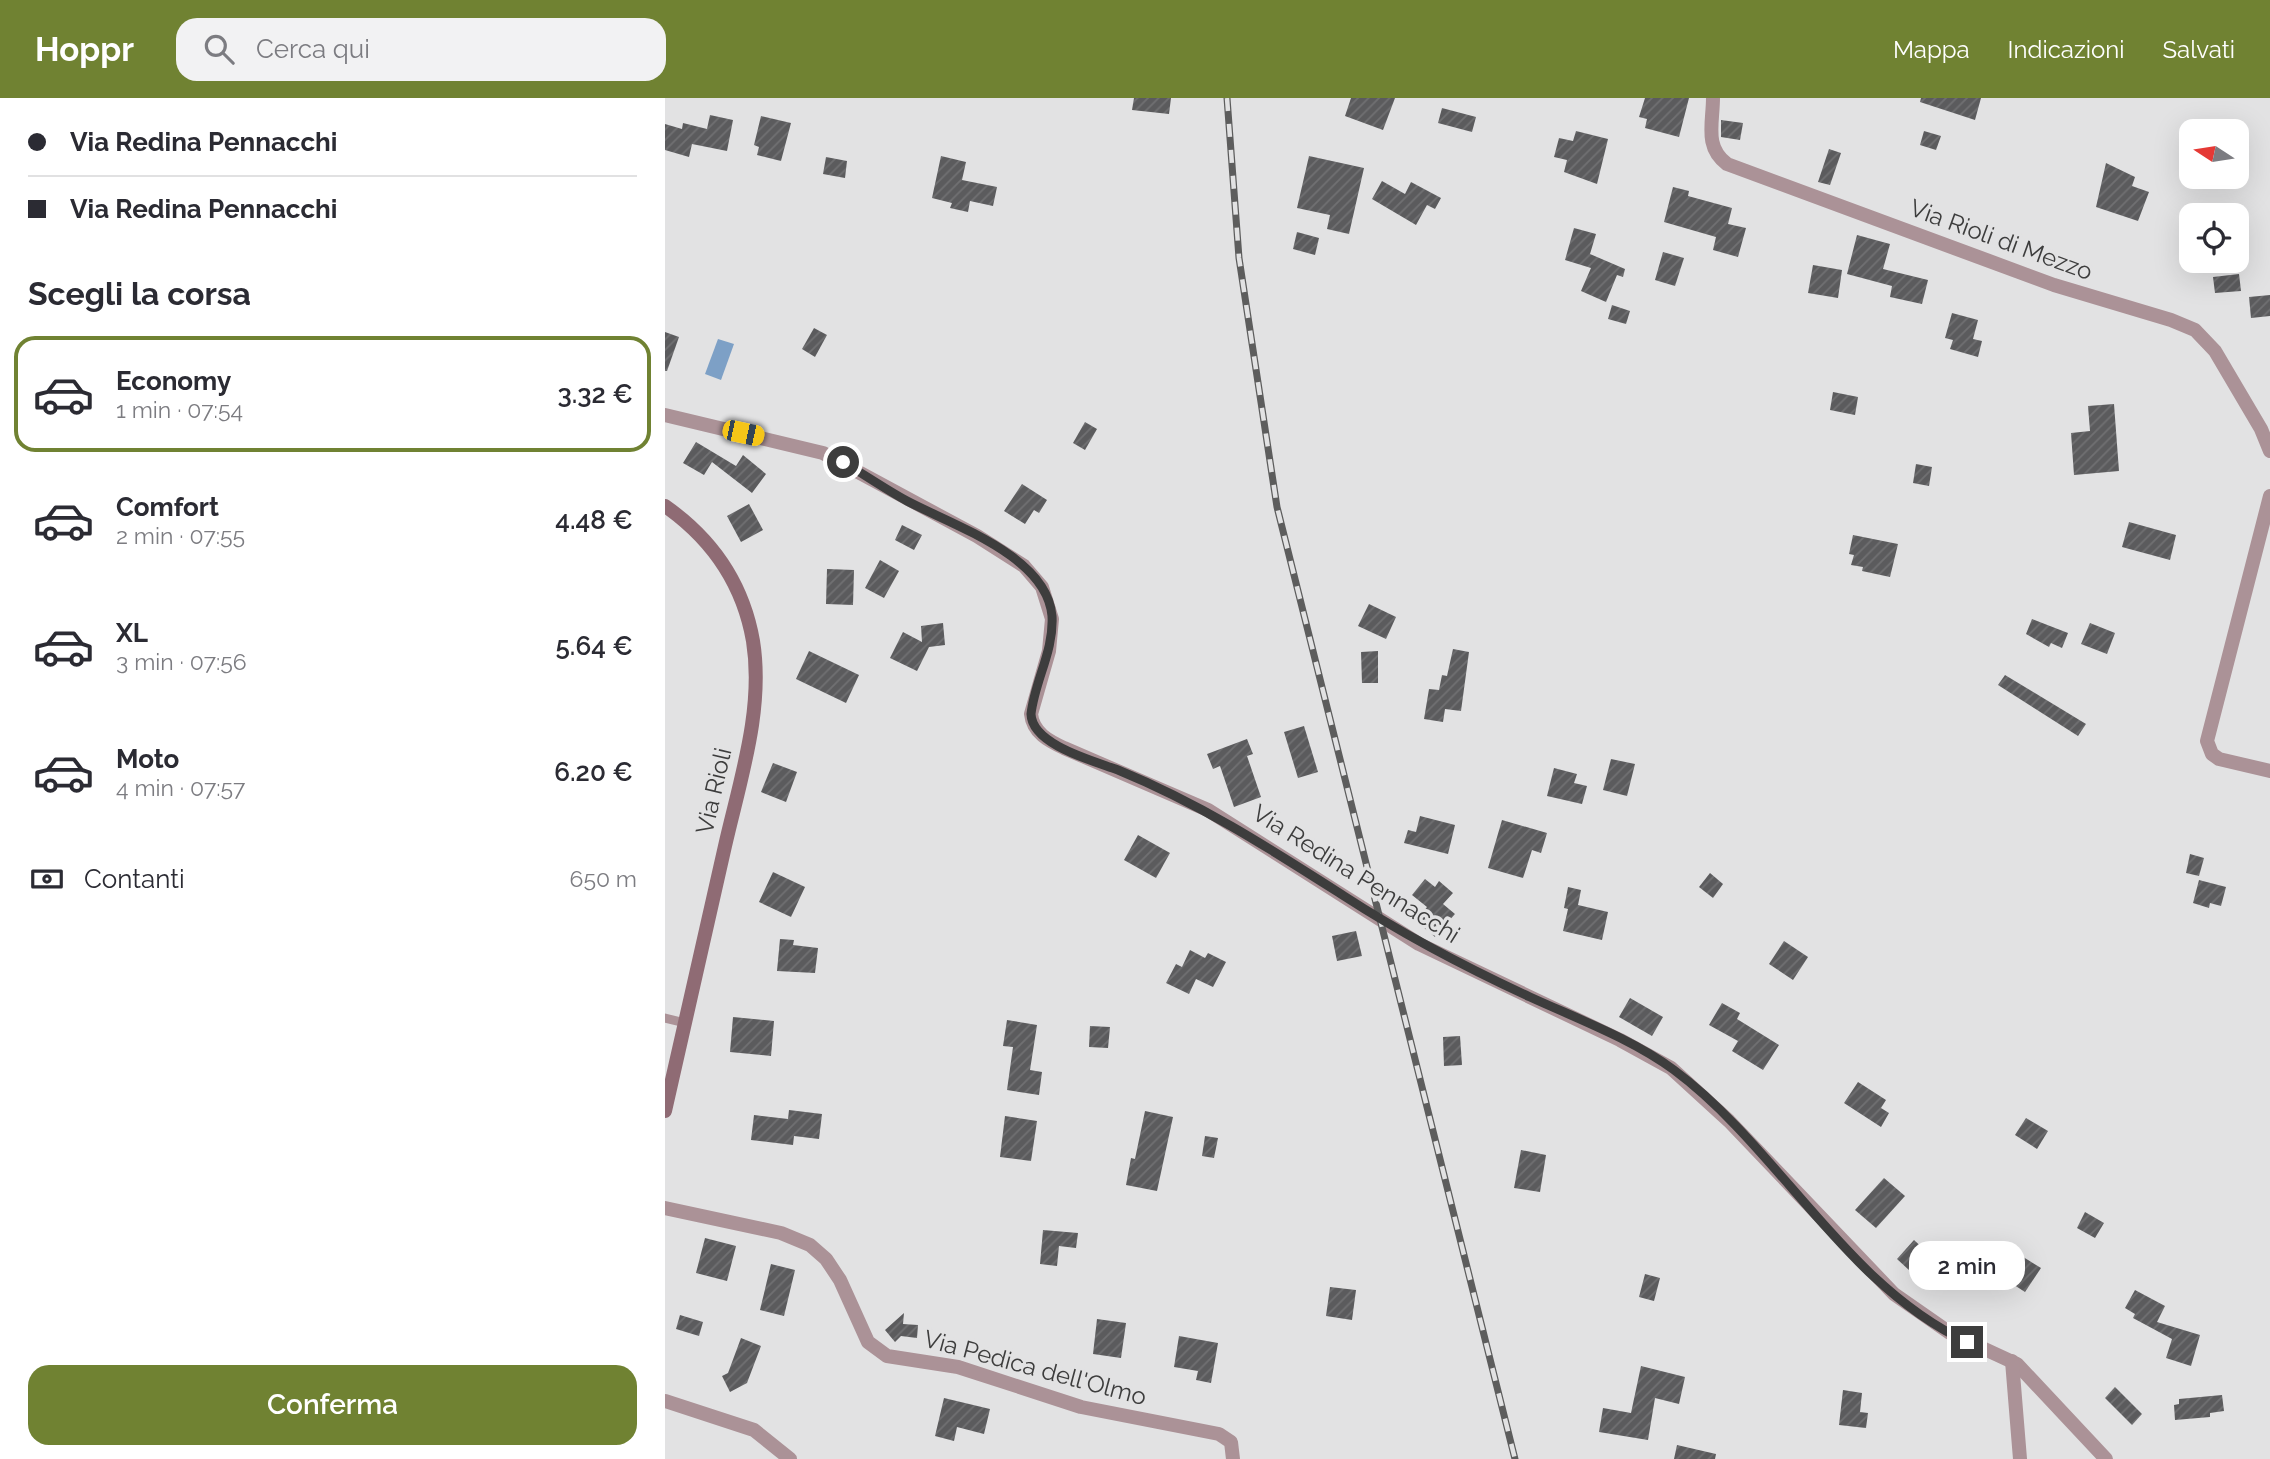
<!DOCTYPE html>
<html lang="it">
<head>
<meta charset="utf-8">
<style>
	:root { --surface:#fff; --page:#f2f2f3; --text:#2b2b33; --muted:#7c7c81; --line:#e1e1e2; --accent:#708232 }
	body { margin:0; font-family:Raleway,sans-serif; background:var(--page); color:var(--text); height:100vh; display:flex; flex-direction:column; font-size:26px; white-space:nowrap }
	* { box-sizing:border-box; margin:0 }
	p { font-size:23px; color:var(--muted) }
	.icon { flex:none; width:38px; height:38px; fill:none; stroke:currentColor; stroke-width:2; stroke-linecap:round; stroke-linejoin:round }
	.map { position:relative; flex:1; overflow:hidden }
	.side { display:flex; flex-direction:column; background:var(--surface); width:665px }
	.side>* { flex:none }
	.banner { display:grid; align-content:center; height:154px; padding:0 28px; background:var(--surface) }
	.needle { width:46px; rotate:282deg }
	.fabs { position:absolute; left:1514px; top:21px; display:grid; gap:14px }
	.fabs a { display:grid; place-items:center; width:70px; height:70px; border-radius:14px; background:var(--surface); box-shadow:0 7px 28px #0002; font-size:35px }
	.end { position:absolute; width:32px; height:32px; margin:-16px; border:9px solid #3d3d3d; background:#fff; box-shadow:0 0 0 4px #fff }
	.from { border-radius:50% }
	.bubble { position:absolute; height:49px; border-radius:21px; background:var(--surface); box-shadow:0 7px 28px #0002; font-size:23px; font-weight:600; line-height:49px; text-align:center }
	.car { position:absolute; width:21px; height:42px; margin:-21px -10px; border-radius:9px; box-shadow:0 0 5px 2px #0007; background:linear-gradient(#f5c518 24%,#345 0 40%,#f5c518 0 76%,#345 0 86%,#f5c518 0) }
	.banner b { display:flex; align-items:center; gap:24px; height:66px; font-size:26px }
	.banner b+b { border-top:2px solid var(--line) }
	.banner i { width:18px; height:18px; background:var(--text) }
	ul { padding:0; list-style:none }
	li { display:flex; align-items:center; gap:21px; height:116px; margin:0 14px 10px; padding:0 14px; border:4px solid transparent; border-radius:21px }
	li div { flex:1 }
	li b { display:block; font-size:26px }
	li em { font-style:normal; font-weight:600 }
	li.current { border-color:var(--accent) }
	li>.icon { width:63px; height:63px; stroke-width:1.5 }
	h2 { padding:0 28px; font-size:32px; line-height:84px }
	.pay { display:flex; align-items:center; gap:18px; height:77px; padding:0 28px; font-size:26px }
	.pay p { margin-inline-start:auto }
	.button { display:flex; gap:14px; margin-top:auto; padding:14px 28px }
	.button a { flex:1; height:80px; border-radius:21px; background:var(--accent); color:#fff; font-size:28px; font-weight:600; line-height:80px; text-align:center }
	header { display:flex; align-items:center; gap:42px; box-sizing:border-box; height:98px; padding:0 35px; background:var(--accent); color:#fff }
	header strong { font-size:33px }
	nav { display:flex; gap:38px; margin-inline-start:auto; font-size:24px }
	.search { width:490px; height:63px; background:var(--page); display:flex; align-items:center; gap:18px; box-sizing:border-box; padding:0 24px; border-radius:21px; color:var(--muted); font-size:26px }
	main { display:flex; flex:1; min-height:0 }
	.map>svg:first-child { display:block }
	.water { fill:#7da0c6 }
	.building { fill:url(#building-hatch) }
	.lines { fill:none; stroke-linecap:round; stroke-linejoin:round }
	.lane { stroke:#ab9297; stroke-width:9 }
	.street { stroke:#ab9297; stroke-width:14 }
	.secondary { stroke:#8f6b74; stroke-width:14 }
	.rail-casing { stroke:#5d5d5d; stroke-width:7 }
	.rail { stroke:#e2e2e3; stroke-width:4.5; stroke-dasharray:13; stroke-linecap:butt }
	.route { stroke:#3d3d3d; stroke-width:9 }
	.labels { text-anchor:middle; stroke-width:7; stroke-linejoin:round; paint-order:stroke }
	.street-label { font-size:24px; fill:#3d3d3d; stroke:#e2e2e3 }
</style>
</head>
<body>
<header>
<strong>Hoppr</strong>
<div class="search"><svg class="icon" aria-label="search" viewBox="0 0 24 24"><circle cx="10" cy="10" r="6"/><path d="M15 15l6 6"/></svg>Cerca qui</div>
<nav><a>Mappa</a><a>Indicazioni</a><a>Salvati</a></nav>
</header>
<main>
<section class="side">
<div class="banner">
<b><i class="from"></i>Via Redina Pennacchi</b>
<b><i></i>Via Redina Pennacchi</b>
</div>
<h2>Scegli la corsa</h2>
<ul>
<li class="current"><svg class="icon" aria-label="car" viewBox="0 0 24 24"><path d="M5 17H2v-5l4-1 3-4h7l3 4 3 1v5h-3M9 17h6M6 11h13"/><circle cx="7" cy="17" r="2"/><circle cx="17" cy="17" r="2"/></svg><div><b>Economy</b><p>1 min · 07:54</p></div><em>3.32 €</em></li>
<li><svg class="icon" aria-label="car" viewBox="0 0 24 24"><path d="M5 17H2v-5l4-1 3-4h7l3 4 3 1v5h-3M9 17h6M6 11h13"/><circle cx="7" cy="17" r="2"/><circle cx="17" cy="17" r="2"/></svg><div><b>Comfort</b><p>2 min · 07:55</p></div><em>4.48 €</em></li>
<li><svg class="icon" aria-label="car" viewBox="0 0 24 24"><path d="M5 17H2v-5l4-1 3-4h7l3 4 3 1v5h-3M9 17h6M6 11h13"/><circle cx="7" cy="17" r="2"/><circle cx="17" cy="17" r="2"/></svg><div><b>XL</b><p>3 min · 07:56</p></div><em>5.64 €</em></li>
<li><svg class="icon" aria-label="car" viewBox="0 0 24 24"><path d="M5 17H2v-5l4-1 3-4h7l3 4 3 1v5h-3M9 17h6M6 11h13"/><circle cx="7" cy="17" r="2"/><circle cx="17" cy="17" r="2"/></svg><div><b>Moto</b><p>4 min · 07:57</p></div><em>6.20 €</em></li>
</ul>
<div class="pay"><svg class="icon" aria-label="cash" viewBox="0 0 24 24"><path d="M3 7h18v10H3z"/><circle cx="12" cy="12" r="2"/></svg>Contanti<p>650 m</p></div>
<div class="button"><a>Conferma</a></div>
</section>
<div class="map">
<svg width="1605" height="1361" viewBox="0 0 1605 1361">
	<defs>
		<pattern id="building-hatch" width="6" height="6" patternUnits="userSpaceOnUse" patternTransform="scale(1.75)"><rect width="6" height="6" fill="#5b5b5d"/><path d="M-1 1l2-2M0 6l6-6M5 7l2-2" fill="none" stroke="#707072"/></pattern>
	</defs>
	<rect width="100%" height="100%" fill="#e2e2e3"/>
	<path class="water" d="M53 241 69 246 56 282 40 276Z"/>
	<g class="building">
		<path d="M469 0H506L504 16 467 12Z"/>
		<path d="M686 0H730L718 32 680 18Z"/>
		<path d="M980 0H1024L1014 39 980 30 982 21 974 19Z"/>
		<path d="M1256 0H1316L1310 22 1255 4Z"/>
		<path d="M777 10 811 19 807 34 773 25Z"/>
		<path d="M45 17 68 22 62 53 27 46 24 59 0 52V26L17 31 18 25 42 31Z"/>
		<path d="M96 18 126 25 116 63 92 57 94 49 89 47Z"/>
		<path d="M1056 22 1078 25 1075 42 1056 39Z"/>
		<path d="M911 33 943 41 932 86 899 74 902 62 889 59 894 40 908 43Z"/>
		<path d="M1259 33 1276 38 1271 52 1255 47Z"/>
		<path d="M1164 51 1176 55 1165 87 1153 84Z"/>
		<path d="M276 58 301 64 297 82 332 89 328 108 305 103 303 114 285 110 287 105 267 100Z"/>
		<path d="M644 58 699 70 684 136 662 131 665 117 632 110Z"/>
		<path d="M161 59 182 63 180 80 158 76Z"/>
		<path d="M1441 65 1470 79 1467 88 1484 94 1473 123 1431 109Z"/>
		<path d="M717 83 740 96 746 84 776 100 770 111 762 107 751 127 707 101Z"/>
		<path d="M1008 89 1024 93 1023 98 1067 110 1063 126 1081 130 1073 159 1048 152 1051 139 999 124Z"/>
		<path d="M909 130 931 136 925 156 960 171 958 179 952 177 941 204 916 193 926 170 900 162Z"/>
		<path d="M632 134 654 140 650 157 628 151Z"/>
		<path d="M1192 137 1225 146 1218 171 1263 182 1257 206 1225 199 1227 188 1182 176Z"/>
		<path d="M998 154 1019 160 1010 188 990 182Z"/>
		<path d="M1148 167 1177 172 1173 200 1143 195Z"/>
		<path d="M1574 176 1576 193 1550 195 1548 179Z"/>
		<path d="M1605 197V218L1586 220 1584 199Z"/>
		<path d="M947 207 965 213 961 226 943 221Z"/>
		<path d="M1287 215 1313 222 1308 241 1317 243 1313 259 1285 251 1288 242 1280 240Z"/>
		<path d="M149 230 162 237 150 259 137 251Z"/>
		<path d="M0 234 14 239 2 273H0Z"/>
		<path d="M1168 294 1193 299 1190 317 1165 312Z"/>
		<path d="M1449 306 1454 373 1409 377 1406 335 1425 333 1423 308Z"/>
		<path d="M420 324 432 331 420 352 408 345Z"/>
		<path d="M31 344 71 368 78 357 101 376 87 395 47 364 39 377 18 365Z"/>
		<path d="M1251 366 1267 369 1264 388 1248 385Z"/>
		<path d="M357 386 382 402 374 415 369 412 360 426 339 413Z"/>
		<path d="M84 406 98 432 76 444 62 418Z"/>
		<path d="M1464 424 1511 437 1505 462 1457 449Z"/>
		<path d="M237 427 257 437 249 452 230 442Z"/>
		<path d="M1188 437 1233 446 1225 479 1197 473 1198 469 1186 467 1189 457 1184 456Z"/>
		<path d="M215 462 234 473 219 500 200 490Z"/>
		<path d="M162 471 189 472 188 507 161 506Z"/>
		<path d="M704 506 731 519 721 541 693 528Z"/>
		<path d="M1367 521 1403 535 1397 550 1386 545 1384 549 1361 536Z"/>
		<path d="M278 525 280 547 264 549 252 573 225 560 238 534 257 544 256 528Z"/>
		<path d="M1425 525 1450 535 1442 556 1416 546Z"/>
		<path d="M788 551 804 554 796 613 780 611 778 624 759 621 764 591 774 592 777 577 782 578Z"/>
		<path d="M144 553 194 577 181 605 131 581Z"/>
		<path d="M713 553V585H697L696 554Z"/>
		<path d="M1340 577 1421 626 1413 638 1333 587Z"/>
		<path d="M639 628 653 674 633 680 619 634Z"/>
		<path d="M582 641 588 656 582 658 596 699 569 709 555 668 548 671 542 656Z"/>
		<path d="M946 661 970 666 962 698 938 692Z"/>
		<path d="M108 665 132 674 121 704 96 694Z"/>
		<path d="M889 670 912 676 909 685 922 688 917 706 882 698Z"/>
		<path d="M755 718 790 727 783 756 739 745 743 732 751 734Z"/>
		<path d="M837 722 882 735 876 755 867 752 858 780 823 770Z"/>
		<path d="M473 737 505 755 491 780 459 762Z"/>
		<path d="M1525 756 1539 760 1534 778 1521 775Z"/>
		<path d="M108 774 140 789 126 819 94 804Z"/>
		<path d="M1045 775 1058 786 1048 800 1034 789Z"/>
		<path d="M760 781 770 789 774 783 788 795 778 806 790 816 770 839 751 823 762 809 747 797Z"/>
		<path d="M1534 782 1561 789 1556 808 1545 805 1544 810 1528 805Z"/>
		<path d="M903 789 916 792 913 807 943 814 937 842 898 833 903 811 899 810Z"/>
		<path d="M691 833 697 858 672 863 667 838Z"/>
		<path d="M115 841 129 842 128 847 153 850 150 875 112 873Z"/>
		<path d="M1119 843 1143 859 1128 882 1104 866Z"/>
		<path d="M525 852 540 860 543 855 561 864 548 889 531 881 524 896 501 885 511 866 517 869Z"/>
		<path d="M965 900 998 919 987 938 954 919Z"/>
		<path d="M1057 905 1075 915 1072 921 1114 947 1098 972 1067 953 1073 943 1044 927Z"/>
		<path d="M68 919 109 923 106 958 65 954Z"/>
		<path d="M342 922 372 927 365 972 377 974 374 997 342 992 348 949 338 948Z"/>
		<path d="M425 928 445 929 443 950 424 949Z"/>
		<path d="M795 938 797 967 779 968 778 939Z"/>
		<path d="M1193 984 1221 1002 1216 1010 1224 1015 1216 1029 1179 1005Z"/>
		<path d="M124 1012 157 1016 154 1041 129 1038 128 1047 86 1042 89 1017 123 1021Z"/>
		<path d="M480 1013 508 1019 492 1093 461 1087 466 1060 470 1061Z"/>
		<path d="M340 1018 372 1023 366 1063 335 1059Z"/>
		<path d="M1361 1020 1383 1033 1372 1051 1350 1037Z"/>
		<path d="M540 1038 553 1040 549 1060 537 1058Z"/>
		<path d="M856 1052 881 1057 875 1094 849 1090Z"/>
		<path d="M1219 1080 1240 1098 1211 1130 1190 1112Z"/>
		<path d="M1420 1114 1439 1125 1430 1140 1412 1130Z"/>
		<path d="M378 1132 413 1135 411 1150 394 1148 392 1168 375 1166Z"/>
		<path d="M40 1140 71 1148 62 1183 31 1175Z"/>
		<path d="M1249 1142 1275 1166 1258 1185 1232 1161Z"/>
		<path d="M1344 1150 1376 1170 1360 1194 1329 1174Z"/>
		<path d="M106 1166 130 1172 119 1218 95 1212Z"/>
		<path d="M980 1176 995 1180 989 1203 974 1199Z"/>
		<path d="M665 1189 691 1192 687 1222 661 1218Z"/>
		<path d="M1470 1192 1500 1208 1492 1224 1535 1237 1526 1268 1501 1260 1507 1241 1468 1220 1470 1216 1460 1210Z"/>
		<path d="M239 1215 238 1226 253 1227 252 1240 236 1238 230 1244 220 1232Z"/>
		<path d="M15 1217 38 1224 34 1238 11 1231Z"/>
		<path d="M432 1221 461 1225 456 1260 428 1256Z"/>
		<path d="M514 1238 553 1245 546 1285 531 1282 533 1273 509 1269Z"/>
		<path d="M76 1240 96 1248 82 1285 65 1294 57 1278 63 1275Z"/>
		<path d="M976 1268 1020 1279 1014 1306 990 1300 983 1342 934 1334 938 1310 966 1315Z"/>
		<path d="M1450 1289 1477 1316 1467 1327 1440 1300Z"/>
		<path d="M1178 1292 1197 1295 1195 1314 1203 1315 1201 1330 1174 1327Z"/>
		<path d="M1557 1297 1559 1313 1545 1315V1319L1510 1322 1509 1307 1514 1306V1301Z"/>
		<path d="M279 1300 325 1311 319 1336 292 1329 289 1343 270 1338Z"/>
		<path d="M1012 1347 1051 1356 1050 1361H1009Z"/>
	</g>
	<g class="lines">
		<path class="lane" d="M0 920 20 925"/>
		<g class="street">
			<path d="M1048 0C1048 25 1039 49 1062 66L1389 187 1506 222 1530 232 1550 253 1596 331 1605 353"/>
			<path d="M0 317 158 355 312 438 359 468 377 489 387 521 384 553 366 616C368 635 384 643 399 650L543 712 754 846 955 942 1006 970 1064 1023 1229 1196 1285 1235 1352 1266 1441 1361"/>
			<path d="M1605 398 1542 643 1547 656 1554 661 1605 673"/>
			<path d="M0 1110 116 1135 145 1147 161 1161 175 1182 203 1244 222 1258 293 1269 416 1309 554 1336 566 1344 568 1361"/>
			<path d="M1347 1263 1355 1361"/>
			<path d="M0 1303 89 1332 125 1361"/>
		</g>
		<path class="secondary" d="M0 408C47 441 78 486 88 543 99 611 75 682 60 748 40 836 20 925 0 1013"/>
		<g class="rail-casing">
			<path id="rail" d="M562 0 574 160 612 409 850 1361"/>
		</g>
		<use href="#rail" class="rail"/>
	</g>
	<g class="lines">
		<path class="route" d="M178 364C200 377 220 391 242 403 287 427 382 458 387 518 389 553 370 582 366 616 367 647 429 663 453 672 536 706 604 750 679 798 739 837 800 869 865 899 913 921 967 941 1009 972 1114 1050 1181 1188 1302 1244"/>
	</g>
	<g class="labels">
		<g class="street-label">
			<text transform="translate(1336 142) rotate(20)" y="8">Via Rioli di Mezzo</text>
			<text transform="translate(49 693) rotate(-77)" y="8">Via Rioli</text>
			<text transform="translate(691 776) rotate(32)" y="8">Via Redina Pennacchi</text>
			<text transform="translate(370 1270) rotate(15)" y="8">Via Pedica dell'Olmo</text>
		</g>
	</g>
</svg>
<div class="fabs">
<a><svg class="needle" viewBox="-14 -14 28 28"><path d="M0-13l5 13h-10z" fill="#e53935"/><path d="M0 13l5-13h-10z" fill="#7c7c81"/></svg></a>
<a><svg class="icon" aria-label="locate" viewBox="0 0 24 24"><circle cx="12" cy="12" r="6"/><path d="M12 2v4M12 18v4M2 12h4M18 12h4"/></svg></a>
</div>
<i class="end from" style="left:178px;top:364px"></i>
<i class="end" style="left:1302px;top:1244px"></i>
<div class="bubble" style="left:1244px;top:1143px;width:116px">2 min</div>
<i class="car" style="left:78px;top:335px;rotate:102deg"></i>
</div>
</main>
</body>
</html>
